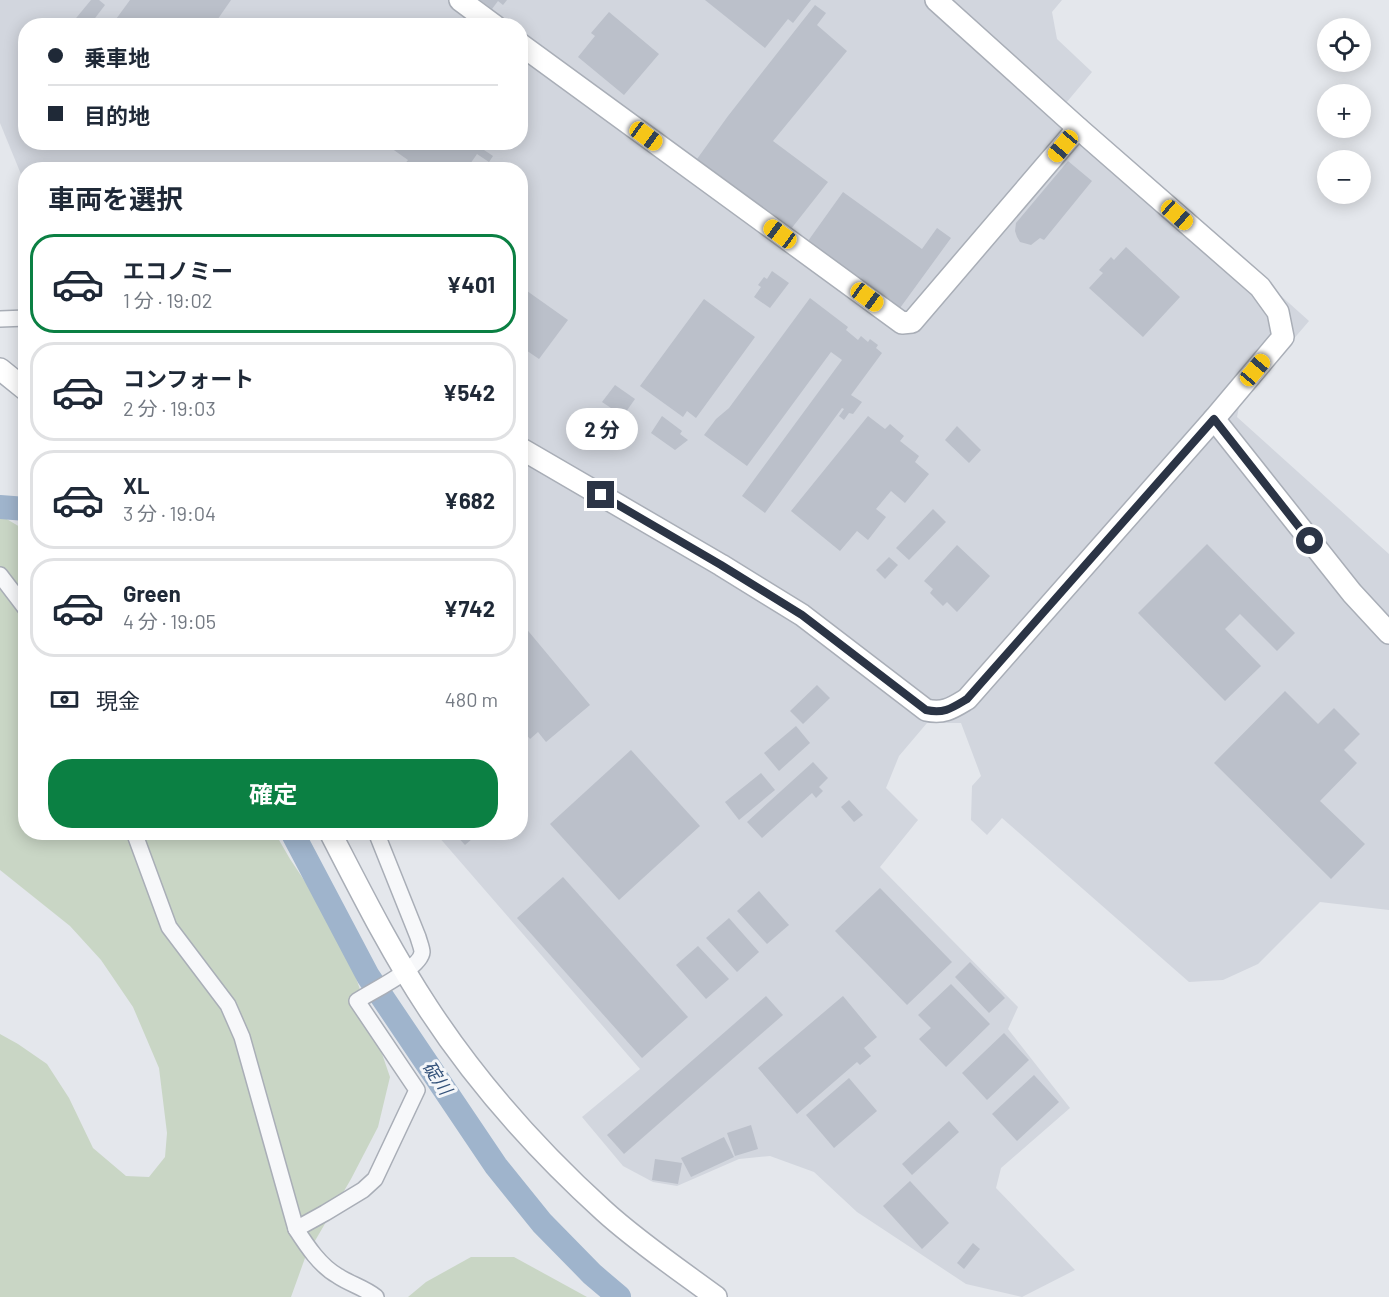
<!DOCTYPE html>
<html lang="ja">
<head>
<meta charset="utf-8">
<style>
	:root { --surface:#fff; --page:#f6f6f7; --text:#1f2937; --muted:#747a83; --line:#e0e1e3; --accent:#0b8043 }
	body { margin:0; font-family:Barlow,"Noto Sans JP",sans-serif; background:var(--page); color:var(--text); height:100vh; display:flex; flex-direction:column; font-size:22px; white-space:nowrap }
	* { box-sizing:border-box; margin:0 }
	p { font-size:20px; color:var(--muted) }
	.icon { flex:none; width:33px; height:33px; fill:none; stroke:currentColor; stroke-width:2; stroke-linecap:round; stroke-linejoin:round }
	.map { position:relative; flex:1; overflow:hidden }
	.panel { position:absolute; left:18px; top:162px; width:510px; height:678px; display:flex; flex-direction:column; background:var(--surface); border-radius:24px; box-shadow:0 3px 15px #0003 }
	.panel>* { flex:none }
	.top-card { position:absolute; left:18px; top:18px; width:510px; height:132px; border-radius:24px; box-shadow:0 3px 15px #0003; display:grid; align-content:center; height:132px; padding:0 30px; background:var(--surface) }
	.buttons { position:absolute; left:1317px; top:18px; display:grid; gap:12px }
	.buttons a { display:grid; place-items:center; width:54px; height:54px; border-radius:50%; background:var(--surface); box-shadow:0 3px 15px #0003; font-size:30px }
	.end { position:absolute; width:27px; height:27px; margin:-14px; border:8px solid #2b3445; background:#fff; box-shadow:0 0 0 3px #fff }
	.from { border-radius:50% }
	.bubble { position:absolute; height:42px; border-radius:21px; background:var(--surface); box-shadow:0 3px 15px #0003; font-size:20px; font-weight:700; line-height:42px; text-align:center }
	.car { position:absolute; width:18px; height:36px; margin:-18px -9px; border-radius:8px; box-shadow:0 0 4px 2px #0007; background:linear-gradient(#f5c518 24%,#345 0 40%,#f5c518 0 76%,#345 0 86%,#f5c518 0) }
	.top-card b { display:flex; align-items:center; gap:21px; height:57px; font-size:22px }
	.top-card b+b { border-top:2px solid var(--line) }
	.top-card i { width:15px; height:15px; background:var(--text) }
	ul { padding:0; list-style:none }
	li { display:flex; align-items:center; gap:18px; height:99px; margin:0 12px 9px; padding:0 18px; border:3px solid var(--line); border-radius:24px }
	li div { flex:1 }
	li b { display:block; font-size:22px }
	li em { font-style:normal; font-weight:700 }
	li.active { border-color:var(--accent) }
	li>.icon { width:54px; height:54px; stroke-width:1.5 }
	h2 { padding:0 30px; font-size:27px; line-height:72px }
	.pay { display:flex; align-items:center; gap:15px; height:66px; padding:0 30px; font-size:22px }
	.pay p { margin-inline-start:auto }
	.primary-button { display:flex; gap:12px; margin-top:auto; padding:12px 30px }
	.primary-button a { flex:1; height:69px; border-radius:24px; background:var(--accent); color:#fff; font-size:24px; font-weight:700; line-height:69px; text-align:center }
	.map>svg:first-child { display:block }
	.built { fill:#d2d6de; fill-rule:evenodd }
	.green { fill:#c9d6c5 }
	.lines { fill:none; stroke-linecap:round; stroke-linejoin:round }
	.river { stroke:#9fb4cc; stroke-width:24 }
	.building { fill:#bbc0ca }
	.street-casing { stroke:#a9aeb7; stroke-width:18 }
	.secondary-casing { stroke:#a9aeb7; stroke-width:24 }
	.street { stroke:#f7f8fa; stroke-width:15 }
	.secondary { stroke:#fff; stroke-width:21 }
	.route { stroke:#2b3445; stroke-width:8 }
	.labels { text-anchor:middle; stroke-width:6; stroke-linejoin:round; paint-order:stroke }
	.water-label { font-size:18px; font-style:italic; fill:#34527a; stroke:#f4f6f9 }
</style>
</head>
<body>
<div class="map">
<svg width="1389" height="1297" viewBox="0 0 1389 1297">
	<rect width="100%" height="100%" fill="#e4e7ec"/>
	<path class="built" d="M0 0H1062L1052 12 1057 39 1092 72 1066 103 1309 321 1240 402 1237 417 1389 554V910L1320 902 1258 964 1223 980 1189 982 1002 818 987 835 971 820 972 786 981 776 961 723H927L899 756 886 788 918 820 880 867 1018 1007 1008 1029 1070 1108 1001 1168 996 1188 1075 1270 1022 1297 966 1284 857 1212 814 1172 770 1156 739 1159 677 1186 653 1182 623 1166 582 1117 640 1069 438 836 436 833 520 832V170H26L25 184 0 123ZM26 26H520V142H26Z"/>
	<g class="green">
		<path d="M0 515 25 530 26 832 275 833 290 859 342 937 390 1077 378 1127 351 1179 305 1258 291 1297H0V1034L18 1044 47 1064 69 1098 93 1148 126 1176 149 1177 165 1157 167 1133 159 1068 133 1007 101 960 70 926 0 870Z"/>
		<path d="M471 1257H514L587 1297H408L426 1282Z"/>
	</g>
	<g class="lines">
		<g class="river">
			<path d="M0 507 26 509"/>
			<path d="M292 832 368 976 496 1166 542 1223 592 1274 619 1297"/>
		</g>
	</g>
	<g class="building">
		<path d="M91 0H99L105 5 89 26H75L72 23Z"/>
		<path d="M130 0H231L213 26H111Z"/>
		<path d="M480 0H507L503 5 498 1 492 9Z"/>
		<path d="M705 0H811L793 23 788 19 765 48Z"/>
		<path d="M815 5 826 13 817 25 847 51 773 141 828 182 791 229 697 159 728 116Z"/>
		<path d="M609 12 659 54 624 95 578 57 595 36 591 33Z"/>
		<path d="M395 142H485L481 148 493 156 489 162 477 154 466 170H419L415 167 413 170H400L408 160 391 148Z"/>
		<path d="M1068 161 1092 181 1044 240 1040 238 1031 245 1020 242 1017 237 1015 231 1016 223Z"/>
		<path d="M843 192 922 249 937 228 951 238 900 308 808 241Z"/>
		<path d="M1126 247 1180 297 1143 337 1089 288 1103 273 1099 270 1111 257 1114 260Z"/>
		<path d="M772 271 789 283 770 308 754 297 761 287 758 285 764 277 767 279Z"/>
		<path d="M520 286 568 320 539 359 520 346Z"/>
		<path d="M810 298 848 327 846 330 858 340 861 336 868 342 870 339 878 345 876 348 882 353 851 395 862 402 853 414 849 413 844 420 839 416 844 409 842 408 765 513 742 496 842 360 831 352 747 466 704 435 716 419 729 408Z"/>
		<path d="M704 299 755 337 696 418 687 411 683 417 640 386Z"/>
		<path d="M615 385 635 399 623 416 602 402Z"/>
		<path d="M662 416 682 431 680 434 688 440 675 450 651 433Z"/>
		<path d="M868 416 885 429 890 424 904 436 900 441 919 456 915 462 929 474 905 503 891 491 876 509 886 517 868 540 857 531 840 551 791 511Z"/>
		<path d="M957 426 981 450 969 463 945 440Z"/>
		<path d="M933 509 946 522 909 560 896 548Z"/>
		<path d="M1207 544 1295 633 1277 651 1240 614 1225 629 1261 666 1225 701 1138 613Z"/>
		<path d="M957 545 990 576 957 612 947 602 943 606 930 593 933 589 924 581Z"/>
		<path d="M889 557 898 565 885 579 876 570Z"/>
		<path d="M524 626 590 705 546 742 538 732 530 739 520 727V629Z"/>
		<path d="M817 685 830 698 803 724 790 711Z"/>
		<path d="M1285 691 1318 724 1334 708 1360 734 1344 750 1357 763 1320 801 1365 844 1331 879 1214 763Z"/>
		<path d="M796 726 810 743 779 771 764 753Z"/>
		<path d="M631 750 700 826 619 900 550 824Z"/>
		<path d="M813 762 828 778 819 787 823 791 816 798 812 793 762 838 747 822Z"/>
		<path d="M761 773 775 790 739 820 725 802Z"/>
		<path d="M849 800 863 815 854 822 841 807Z"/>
		<path d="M453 832H480L465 845Z"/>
		<path d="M563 877 688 1017 642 1058 517 918Z"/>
		<path d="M880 888 952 962 907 1005 835 931Z"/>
		<path d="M759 891 789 925 767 944 737 911Z"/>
		<path d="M729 918 759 952 737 972 706 938Z"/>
		<path d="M698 946 729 979 706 999 676 965Z"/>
		<path d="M970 962 1005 998 989 1013 955 977Z"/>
		<path d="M951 984 990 1024 946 1067 919 1039 931 1028 918 1015Z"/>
		<path d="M766 996 783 1015 624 1154 607 1135Z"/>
		<path d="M843 996 877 1037 864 1048 871 1056 860 1065 857 1062 797 1114 758 1068Z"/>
		<path d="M1004 1033 1029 1060 987 1100 962 1073Z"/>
		<path d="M1034 1075 1059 1102 1017 1141 992 1114Z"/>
		<path d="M849 1078 877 1111 834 1148 806 1115Z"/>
		<path d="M949 1121 959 1132 912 1175 902 1164Z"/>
		<path d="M751 1125 758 1149 735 1156 727 1133Z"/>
		<path d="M724 1137 734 1157 691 1177 681 1158Z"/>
		<path d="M655 1159 682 1163 678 1184 652 1180Z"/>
		<path d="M910 1181 949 1223 922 1249 883 1206Z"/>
		<path d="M973 1243 980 1249 964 1269 957 1263Z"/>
	</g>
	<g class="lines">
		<g class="street-casing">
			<g id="street">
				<path d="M0 319 26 318"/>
				<path d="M0 575 26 609"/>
				<path d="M134 832 169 927 228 1005 242 1037 296 1229C307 1246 320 1266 338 1276 350 1284 365 1288 376 1297"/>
				<path d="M296 1229 325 1213 363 1190 375 1179 417 1090 357 1001C370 992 421 968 422 952 422 948 419 941 418 937L376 832"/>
			</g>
		</g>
		<g class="secondary-casing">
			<g id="secondary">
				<path d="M460 0 495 26"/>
				<path d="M520 44 902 323 912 322 1078 128"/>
				<path d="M0 369 26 390"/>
				<path d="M1214 419 1352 593 1389 633"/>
				<path d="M520 448 721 565 802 615 926 710C944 714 952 708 967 699L1214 419 1283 337 1278 312 1260 287 1078 128 936 0"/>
				<path d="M330 832C361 892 391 952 428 1008 477 1083 538 1151 604 1211 638 1242 678 1269 716 1297"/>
			</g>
		</g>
		<use href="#street" class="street"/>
		<use href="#secondary" class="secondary"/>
	</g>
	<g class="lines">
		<path class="route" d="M601 495 721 565 802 615 926 710C944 714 952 708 967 699L1214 419 1310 541"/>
	</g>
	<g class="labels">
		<g class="water-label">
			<text transform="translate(437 1078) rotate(56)" y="6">碇川</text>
		</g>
	</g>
</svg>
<div class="buttons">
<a><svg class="icon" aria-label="locate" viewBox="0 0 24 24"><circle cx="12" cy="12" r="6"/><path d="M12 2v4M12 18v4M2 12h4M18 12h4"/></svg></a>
<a>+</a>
<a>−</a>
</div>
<i class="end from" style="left:1310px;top:541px"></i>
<i class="end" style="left:601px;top:495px"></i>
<div class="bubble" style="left:566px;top:408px;width:72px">2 分</div>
<i class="car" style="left:646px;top:136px;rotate:126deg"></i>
<i class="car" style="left:1063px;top:146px;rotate:220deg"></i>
<i class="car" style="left:1177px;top:215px;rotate:131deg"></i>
<i class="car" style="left:780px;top:234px;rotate:306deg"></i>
<i class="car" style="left:867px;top:297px;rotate:126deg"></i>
<i class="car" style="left:1255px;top:370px;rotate:40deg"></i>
<div class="top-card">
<b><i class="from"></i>乗車地</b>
<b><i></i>目的地</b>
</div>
<section class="panel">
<h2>車両を選択</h2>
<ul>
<li class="active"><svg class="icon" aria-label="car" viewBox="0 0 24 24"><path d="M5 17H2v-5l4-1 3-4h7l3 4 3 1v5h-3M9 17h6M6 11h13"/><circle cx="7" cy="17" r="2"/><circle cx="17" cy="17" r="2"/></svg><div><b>エコノミー</b><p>1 分 · 19:02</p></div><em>¥401</em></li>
<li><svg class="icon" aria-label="car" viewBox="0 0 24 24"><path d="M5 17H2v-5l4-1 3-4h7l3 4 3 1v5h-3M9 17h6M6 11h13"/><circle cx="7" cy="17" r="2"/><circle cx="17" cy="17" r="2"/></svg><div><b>コンフォート</b><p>2 分 · 19:03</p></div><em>¥542</em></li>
<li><svg class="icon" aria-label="car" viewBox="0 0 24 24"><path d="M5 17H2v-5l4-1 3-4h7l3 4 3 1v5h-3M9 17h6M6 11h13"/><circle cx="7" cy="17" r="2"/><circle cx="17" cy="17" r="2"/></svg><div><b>XL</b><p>3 分 · 19:04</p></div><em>¥682</em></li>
<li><svg class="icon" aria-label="car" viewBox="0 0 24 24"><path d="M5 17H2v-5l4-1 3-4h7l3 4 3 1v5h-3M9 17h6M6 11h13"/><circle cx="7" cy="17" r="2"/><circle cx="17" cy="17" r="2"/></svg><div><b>Green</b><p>4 分 · 19:05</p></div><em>¥742</em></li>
</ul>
<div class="pay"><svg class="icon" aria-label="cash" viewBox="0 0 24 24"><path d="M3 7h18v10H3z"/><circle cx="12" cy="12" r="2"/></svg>現金<p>480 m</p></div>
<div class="primary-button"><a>確定</a></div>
</section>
</div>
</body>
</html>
